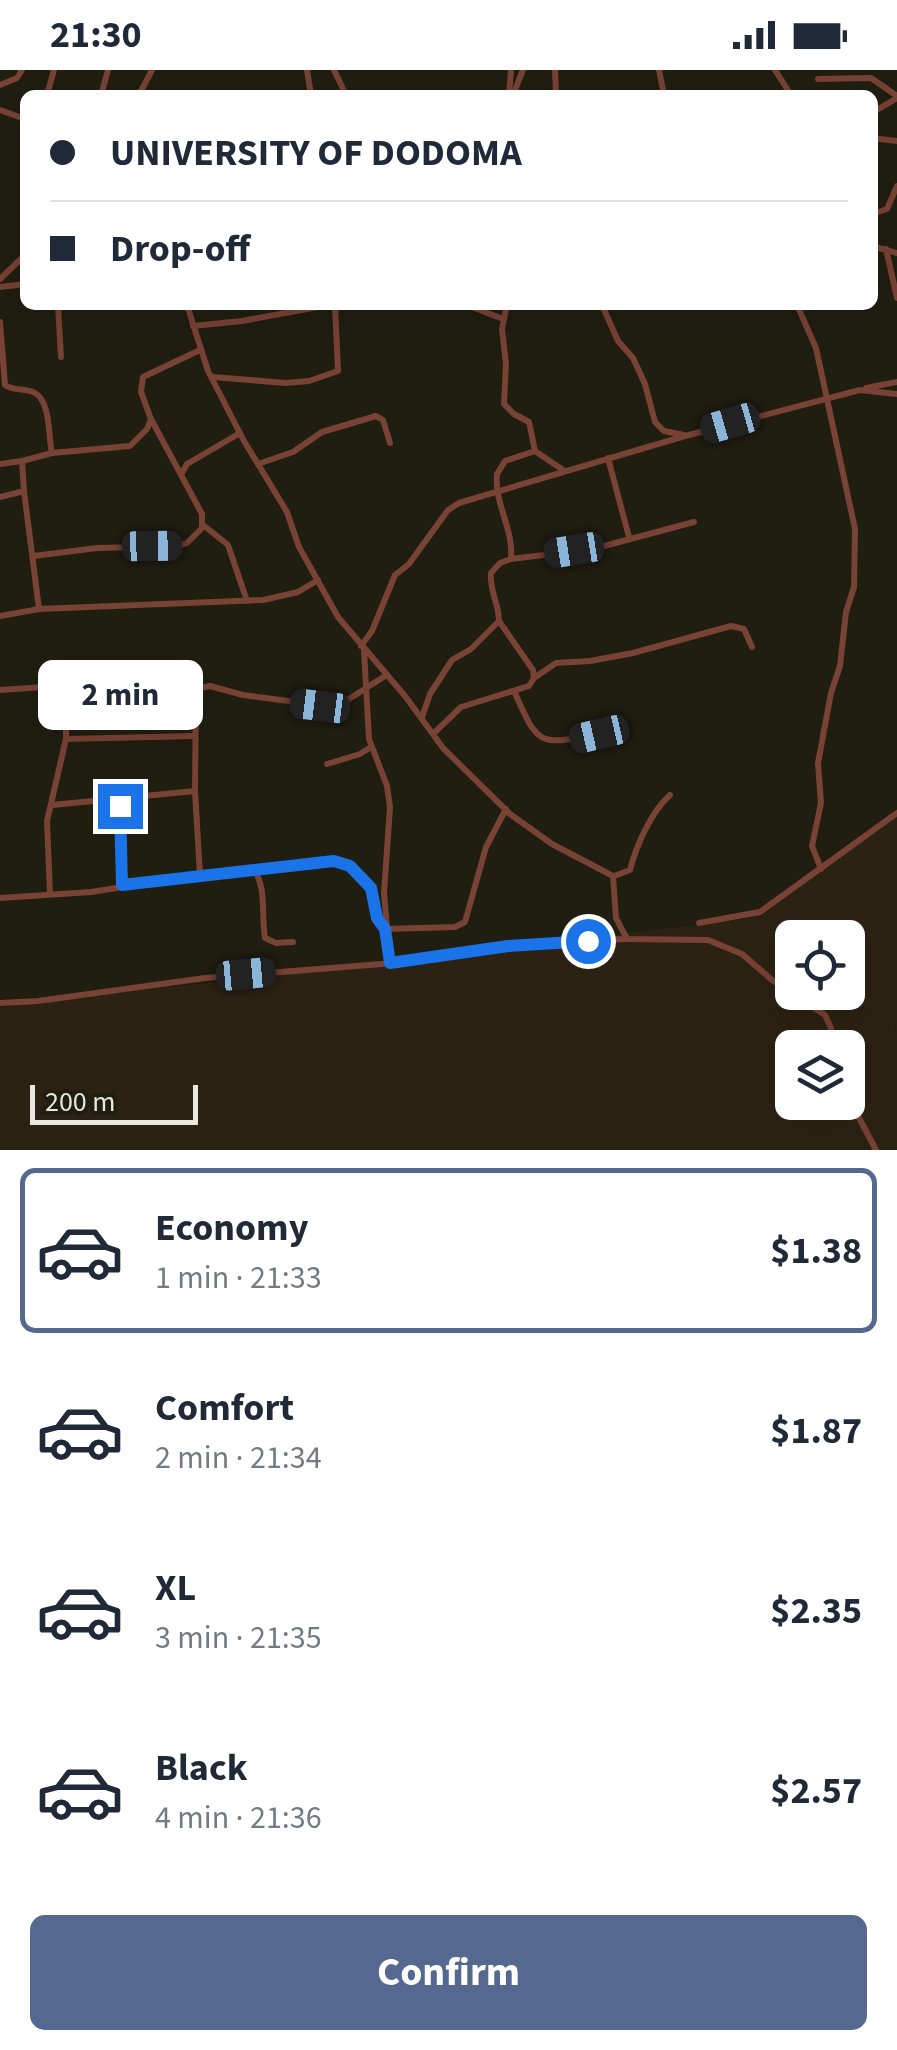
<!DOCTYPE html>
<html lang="en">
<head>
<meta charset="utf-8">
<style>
	:root { --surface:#fff; --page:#f2f2f3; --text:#1f2937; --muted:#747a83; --line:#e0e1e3; --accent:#546890 }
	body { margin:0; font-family:"Source Sans 3",sans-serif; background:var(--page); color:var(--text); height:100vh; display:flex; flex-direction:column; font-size:38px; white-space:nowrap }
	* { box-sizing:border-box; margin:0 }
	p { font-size:32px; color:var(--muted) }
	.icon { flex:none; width:55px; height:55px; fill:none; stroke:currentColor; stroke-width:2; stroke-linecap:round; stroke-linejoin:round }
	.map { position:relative; height:1080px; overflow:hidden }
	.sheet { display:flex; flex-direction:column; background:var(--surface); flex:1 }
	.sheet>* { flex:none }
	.top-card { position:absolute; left:20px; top:20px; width:858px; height:220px; border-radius:15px; box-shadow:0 10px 40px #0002; display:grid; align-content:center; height:220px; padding:0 30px; background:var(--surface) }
	.fabs { position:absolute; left:775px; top:850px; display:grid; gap:20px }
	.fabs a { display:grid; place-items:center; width:90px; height:90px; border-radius:15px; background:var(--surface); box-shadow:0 10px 40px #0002; font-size:50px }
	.scale { position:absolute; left:30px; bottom:25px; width:168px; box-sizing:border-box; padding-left:10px; border:5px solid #e9e7df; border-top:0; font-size:28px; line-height:35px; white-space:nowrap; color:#e9e7df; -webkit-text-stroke:8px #201d11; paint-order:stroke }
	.end { position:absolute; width:45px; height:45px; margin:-22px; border:12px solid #1a73e8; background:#fff; box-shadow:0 0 0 5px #fff }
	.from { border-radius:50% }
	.bubble { position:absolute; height:70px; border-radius:15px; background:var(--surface); box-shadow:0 10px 40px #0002; font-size:32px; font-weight:700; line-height:70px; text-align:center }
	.car { position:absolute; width:30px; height:60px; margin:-30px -15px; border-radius:12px; box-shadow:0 0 8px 2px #0007; background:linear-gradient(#222 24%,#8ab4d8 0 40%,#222 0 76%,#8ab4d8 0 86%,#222 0) }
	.top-card b { display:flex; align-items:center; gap:35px; height:95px; font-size:38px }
	.top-card b+b { border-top:2px solid var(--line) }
	.top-card i { width:25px; height:25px; background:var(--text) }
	ul { padding:18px 0 0; list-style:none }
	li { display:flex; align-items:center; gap:30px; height:165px; margin:0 20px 15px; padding:0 10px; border:5px solid transparent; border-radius:15px }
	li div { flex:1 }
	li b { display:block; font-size:38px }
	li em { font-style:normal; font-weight:700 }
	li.on { border-color:var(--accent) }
	li>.icon { width:90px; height:90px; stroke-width:1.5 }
	.cta { display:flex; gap:20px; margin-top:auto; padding:20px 30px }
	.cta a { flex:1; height:115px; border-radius:15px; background:var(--accent); color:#fff; font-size:40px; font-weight:700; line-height:115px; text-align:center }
	.status { display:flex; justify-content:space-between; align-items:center; height:70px; padding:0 50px; background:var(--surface); direction:ltr }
	.status svg { height:28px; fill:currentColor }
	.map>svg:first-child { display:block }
	.education { fill:#2c2213; fill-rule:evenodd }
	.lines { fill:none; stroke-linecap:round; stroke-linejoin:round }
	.street { stroke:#784234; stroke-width:6 }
	.route { stroke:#1a73e8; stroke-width:12 }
</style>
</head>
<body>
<div class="status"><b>21:30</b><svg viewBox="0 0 49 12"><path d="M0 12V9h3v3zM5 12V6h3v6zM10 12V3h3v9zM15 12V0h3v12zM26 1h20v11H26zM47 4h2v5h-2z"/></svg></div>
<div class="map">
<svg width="897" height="1080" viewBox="0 0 897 1080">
	<rect width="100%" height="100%" fill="#201d11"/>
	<path class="education" d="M897 741V1080H0V937L748 849ZM792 868H848V922H792ZM792 978H848V1032H792Z"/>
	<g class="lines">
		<g class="street">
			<path d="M307 0 311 25"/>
			<path d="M334 0 346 25"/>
			<path d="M555 0 556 22"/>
			<path d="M659 0 664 25"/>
			<path d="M775 0 791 25"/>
			<path d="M818 9 871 8 897 26"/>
			<path d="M0 15 17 8 22 0"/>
			<path d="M47 25 54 0"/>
			<path d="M101 25 108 0"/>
			<path d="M139 25 152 0"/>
			<path d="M509 25 511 0"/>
			<path d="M513 25 523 0"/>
			<path d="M0 40 25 49"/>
			<path d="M872 43 897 28"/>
			<path d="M872 68 897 71"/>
			<path d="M872 144 887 139 897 116"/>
			<path d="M872 176 897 183"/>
			<path d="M886 179 897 228"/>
			<path d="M0 209 25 185"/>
			<path d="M0 217 25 214"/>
			<path d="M58 235 61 287"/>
			<path d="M187 235 208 301 244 371 287 442 299 477 338 547 405 626 443 678 510 744 552 774 613 806 616 848 627 869 708 870 742 884 772 910 825 945 831 958 833 978"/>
			<path d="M467 235 503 249"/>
			<path d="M602 235 618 271 633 288 645 314 655 352 664 361 684 365"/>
			<path d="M797 235 816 278 855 459 854 517 846 542 840 596 831 623 818 693 821 733 812 776 821 799"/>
			<path d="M0 252 5 315C15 322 25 317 35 323 51 332 48 367 52 383L22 391 24 421 0 427"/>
			<path d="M193 256 242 251 329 235"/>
			<path d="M213 307 286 313 309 311 338 301 335 235"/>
			<path d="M866 318 897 312"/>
			<path d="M535 381 563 400"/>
			<path d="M52 383 130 376 147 359 151 349 141 322 143 307 200 280"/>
			<path d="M608 388 629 467"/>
			<path d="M0 394 22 391"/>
			<path d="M258 394 293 382 322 362 376 346 383 350 390 373"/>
			<path d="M182 403 187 394 240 363"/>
			<path d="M24 421 39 539"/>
			<path d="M203 455 228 475 247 531"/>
			<path d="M33 486 97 478 178 476 187 473 202 458V444L151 349"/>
			<path d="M511 489 593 479 694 452"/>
			<path d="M0 546 39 539 263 530 298 522 318 510"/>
			<path d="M361 576 372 561 395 505 409 494 448 440 459 433 685 366 860 320 897 324"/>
			<path d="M364 580 369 669 387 716 390 737 384 823 390 893"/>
			<path d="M534 608 556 593 590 591 633 583 731 556 744 559 752 577"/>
			<path d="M196 619 195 721 200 805"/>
			<path d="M0 620 87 614 196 619 210 616 243 625 326 636 349 629 385 606"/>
			<path d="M514 621C538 675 538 677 599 663"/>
			<path d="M422 647 430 624 452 590 471 579 499 551C499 534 489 520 491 503L500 493 511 489C514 459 494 434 497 404L505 391 535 381 529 352 514 344 504 334 506 294 502 259 507 235"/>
			<path d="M433 664 461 637 529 616 534 608 533 600 499 551"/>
			<path d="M66 669 195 666"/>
			<path d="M327 694 360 684 371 677"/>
			<path d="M121 729 123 815"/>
			<path d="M52 735 195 721"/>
			<path d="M254 799C267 819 261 845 265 868L276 873 293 872"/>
			<path d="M614 806 630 800C636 776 651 742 670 725"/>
			<path d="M50 824 47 751 66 669V643L60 616"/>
			<path d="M0 828 91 822 200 805 334 791C385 806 360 832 385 859L455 857 465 852 486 777 506 739"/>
			<path d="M699 853 760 842 897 743"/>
			<path d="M0 933 38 931 205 908 407 892 544 872 627 869"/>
			<path d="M848 1027 876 1080"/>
		</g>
	</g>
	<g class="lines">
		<path class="route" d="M120 736 122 815 334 791 350 796 371 818 377 848 385 859 390 893 508 876 588 871"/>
	</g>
</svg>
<div class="fabs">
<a><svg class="icon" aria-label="locate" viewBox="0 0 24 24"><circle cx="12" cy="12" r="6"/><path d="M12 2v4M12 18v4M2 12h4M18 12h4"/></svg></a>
<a><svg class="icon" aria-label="layers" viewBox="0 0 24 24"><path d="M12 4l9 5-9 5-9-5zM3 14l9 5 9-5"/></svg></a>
</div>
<div class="scale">200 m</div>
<i class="end from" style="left:588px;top:871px"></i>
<i class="end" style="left:120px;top:736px"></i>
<div class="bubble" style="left:38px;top:590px;width:165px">2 min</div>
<i class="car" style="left:730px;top:353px;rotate:254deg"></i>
<i class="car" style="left:152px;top:476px;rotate:89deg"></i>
<i class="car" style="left:574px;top:480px;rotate:261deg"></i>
<i class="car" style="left:320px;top:636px;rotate:277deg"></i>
<i class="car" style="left:599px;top:664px;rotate:257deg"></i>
<i class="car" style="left:246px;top:904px;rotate:85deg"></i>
<div class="top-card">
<b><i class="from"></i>UNIVERSITY OF DODOMA</b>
<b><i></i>Drop-off</b>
</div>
</div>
<section class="sheet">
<ul>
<li class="on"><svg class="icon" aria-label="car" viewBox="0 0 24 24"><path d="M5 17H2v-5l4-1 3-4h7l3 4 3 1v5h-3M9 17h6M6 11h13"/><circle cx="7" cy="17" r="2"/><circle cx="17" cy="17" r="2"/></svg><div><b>Economy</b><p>1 min · 21:33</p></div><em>$1.38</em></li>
<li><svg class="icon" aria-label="car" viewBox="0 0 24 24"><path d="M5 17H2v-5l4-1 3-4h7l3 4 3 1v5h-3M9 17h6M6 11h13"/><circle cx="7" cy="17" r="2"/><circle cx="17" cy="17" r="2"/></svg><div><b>Comfort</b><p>2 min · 21:34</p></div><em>$1.87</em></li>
<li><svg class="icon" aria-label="car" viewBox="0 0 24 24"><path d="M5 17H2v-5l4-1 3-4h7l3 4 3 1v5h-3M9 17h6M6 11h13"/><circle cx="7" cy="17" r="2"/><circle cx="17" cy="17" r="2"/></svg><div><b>XL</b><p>3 min · 21:35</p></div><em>$2.35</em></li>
<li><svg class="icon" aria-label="car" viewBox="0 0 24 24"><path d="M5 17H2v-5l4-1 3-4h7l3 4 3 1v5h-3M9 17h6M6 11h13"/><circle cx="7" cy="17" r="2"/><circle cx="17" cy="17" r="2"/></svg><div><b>Black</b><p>4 min · 21:36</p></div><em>$2.57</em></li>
</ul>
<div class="cta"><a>Confirm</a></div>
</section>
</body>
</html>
